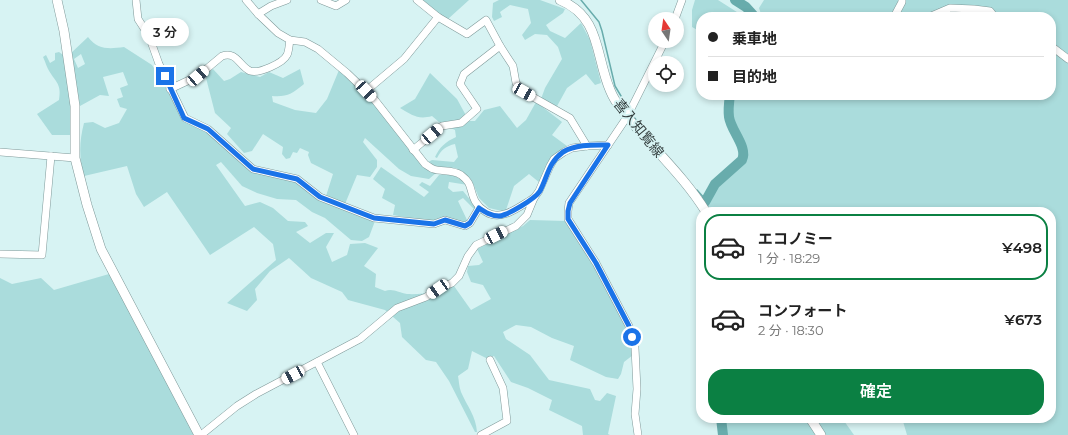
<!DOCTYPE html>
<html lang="ja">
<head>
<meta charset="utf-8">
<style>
	:root { --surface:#fff; --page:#f2f2f2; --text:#222; --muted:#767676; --line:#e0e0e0; --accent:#0b8043 }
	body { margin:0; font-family:Montserrat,"Noto Sans JP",sans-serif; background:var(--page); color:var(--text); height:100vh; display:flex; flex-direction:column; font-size:15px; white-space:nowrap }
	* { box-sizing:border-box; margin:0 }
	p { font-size:13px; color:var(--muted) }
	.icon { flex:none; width:22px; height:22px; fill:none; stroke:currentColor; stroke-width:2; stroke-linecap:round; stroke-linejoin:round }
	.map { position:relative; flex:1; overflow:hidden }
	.panel { position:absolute; left:696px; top:207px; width:360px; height:216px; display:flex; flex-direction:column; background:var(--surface); border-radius:16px; box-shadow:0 2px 6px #0003 }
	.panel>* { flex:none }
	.hud { position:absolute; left:696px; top:12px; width:360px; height:88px; border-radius:16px; box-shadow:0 2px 6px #0003; display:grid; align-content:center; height:88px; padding:0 12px; background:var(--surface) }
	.needle { width:26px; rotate:347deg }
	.tools { position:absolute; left:648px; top:12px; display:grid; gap:8px }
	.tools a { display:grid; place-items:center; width:36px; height:36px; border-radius:50%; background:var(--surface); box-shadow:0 2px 6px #0003; font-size:20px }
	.end { position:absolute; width:18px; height:18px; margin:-9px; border:5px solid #1a73e8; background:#fff; box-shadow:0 0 0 2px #fff }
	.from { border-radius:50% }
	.bubble { position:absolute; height:28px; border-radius:14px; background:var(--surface); box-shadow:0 2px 6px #0003; font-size:13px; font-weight:600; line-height:28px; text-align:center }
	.car { position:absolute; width:12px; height:24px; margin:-12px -6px; border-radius:5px; box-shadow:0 0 3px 1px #0007; background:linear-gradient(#fff 24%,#345 0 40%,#fff 0 76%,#345 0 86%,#fff 0) }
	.hud b { display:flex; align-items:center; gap:14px; height:38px; font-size:15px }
	.hud b+b { border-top:1px solid var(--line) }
	.hud i { width:10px; height:10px; background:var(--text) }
	ul { padding:7px 0 0; list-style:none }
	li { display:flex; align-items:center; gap:12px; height:66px; margin:0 8px 6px; padding:0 4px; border:2px solid transparent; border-radius:16px }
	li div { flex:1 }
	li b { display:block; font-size:15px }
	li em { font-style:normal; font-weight:600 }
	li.on { border-color:var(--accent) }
	li>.icon { width:36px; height:36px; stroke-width:1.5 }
	.action { display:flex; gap:8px; margin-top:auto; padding:8px 12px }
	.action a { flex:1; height:46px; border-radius:16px; background:var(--accent); color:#fff; font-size:16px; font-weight:600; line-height:46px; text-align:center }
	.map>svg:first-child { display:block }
	.green { fill:#aadcdc; fill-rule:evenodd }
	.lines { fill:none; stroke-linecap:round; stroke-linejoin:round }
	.stream { stroke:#68acac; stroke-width:1.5 }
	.river { stroke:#68acac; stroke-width:10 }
	.street-casing { stroke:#7f9999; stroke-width:8 }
	.secondary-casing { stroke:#7f9999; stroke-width:10 }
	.street { stroke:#fff; stroke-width:7 }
	.secondary { stroke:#fff; stroke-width:9 }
	.route { stroke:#1a73e8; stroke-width:5 }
	.labels { text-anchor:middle; stroke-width:4; stroke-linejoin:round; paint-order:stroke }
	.street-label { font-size:14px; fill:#333e3e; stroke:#d7f3f3 }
</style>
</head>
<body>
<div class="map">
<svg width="1068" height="435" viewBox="0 0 1068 435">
	<rect width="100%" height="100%" fill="#d7f3f3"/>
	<g class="green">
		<path d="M420 0H469L448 19 435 13 427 3Z"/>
		<path d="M499 0H540L565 9 563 13 546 25 550 31 565 38 581 23 590 40 601 83 595 85 586 74 567 88 556 108 541 99 545 88 562 59 558 47 547 35 535 34 525 40 522 35 531 23 528 9 510 5 500 12 502 17 494 21 492 17 493 3Z"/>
		<path d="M695 0H718L740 14 737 17H701V32L692 27V10Z"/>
		<path d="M764 0H1068V435H907L902 418H1051V212H709L705 205 711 194 744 162 747 150 737 135 732 122 733 95H1051V17H762L759 8Z"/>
		<path d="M88 37C98 50 109 49 124 47L152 65 169 91 183 119 207 131 241 163 296 181 375 221 369 237 362 241 351 240 325 218 312 212 296 200 277 199 257 193 242 186 221 162 216 165 245 206 260 202 273 208 288 221 305 222 308 226 296 232 310 243 326 233H334L326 247 332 262 347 255 350 244 365 243 378 248 364 266 376 274 375 287 385 291C393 288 399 293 407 294 423 295 439 291 454 286L471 310 491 299 483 285 471 282 467 272 468 266 479 265 483 262 477 249 523 226 530 220 566 221 597 271 628 329 633 355 624 362 621 374 618 379 606 377 570 360 574 346 552 338 531 327 516 325 503 332 506 339 530 355 549 380 590 389 595 400 600 401 607 393 616 396 608 434 610 435H583L582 426 549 410 552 400 528 388 511 382 494 356 486 358 472 351 468 369 458 376C459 381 459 387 461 392 467 406 476 416 477 432H475L449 381 436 362 426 360 402 337 400 323 385 310 348 300 342 292 311 278 289 258 270 271 255 289 257 300 247 311 227 303 276 260 273 244 254 227 210 255 167 192 144 207 136 194 127 166 84 176C79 158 79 142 84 123L93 122 105 128 119 123 127 109 120 107 117 99 123 97 120 88 128 85 123 72 103 77 109 96 100 95 80 106 74 71 70 54ZM81 54 85 64 78 68 74 59Z"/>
		<path d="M59 52 63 55 73 108 72 135H52L37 114 59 100C62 83 55 82 48 69 46 65 45 61 43 57L46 55 50 63 55 60V53Z"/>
		<path d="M213 69 224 81 230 79 241 72 260 77 269 72 283 78 300 69 304 84C292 94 287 97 272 96L273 102 295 110 316 113 327 99 339 70 366 94 423 167 437 172 429 179 411 176 399 169 365 138 363 142 377 160V167L370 177 357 175 345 204 326 196 333 174 311 163 308 155 309 152 300 148 297 153 293 152 290 158 286 159 282 154 283 147 263 134 252 151 244 153 227 134 231 128 215 113 205 74Z"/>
		<path d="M430 73 457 99 469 121H475L484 110 500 106 517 128 526 120 536 102 562 122 552 135 567 146 551 159 540 183 529 174 514 186 506 210 502 211 489 208 479 198 472 181 456 168 435 167 428 162 432 160 454 162 458 157 455 144C446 146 441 150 437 158L435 157C440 147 445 142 456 137L455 130 439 122 432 116C418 120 412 115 400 108L415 99Z"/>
		<path d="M381 167 424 197 429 192 419 185 422 182 430 186 439 175C454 174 457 176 468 185L449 182 448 188 453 192 463 191 476 207 474 209 463 198 458 201 467 220 465 223 433 222 393 215 395 205 382 198 385 189 373 179Z"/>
		<path d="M109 274 195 435H0V278L12 284 41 278 54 290Z"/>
		<path d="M724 418H842L854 435H826L823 433 819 435H726Z"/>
	</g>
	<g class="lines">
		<g class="stream">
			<path d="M581 0 599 22 602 31 615 86 627 106"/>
			<path d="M633 116 647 133"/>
			<path d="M697 190 706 200"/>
		</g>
		<g class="river">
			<path d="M735 0 746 7 755 17"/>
			<path d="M705 202 715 184 742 160C748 147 731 131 729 117 728 110 729 102 730 95"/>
			<path d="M721 418 723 435"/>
		</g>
		<g class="street-casing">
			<g id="street">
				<path d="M136 0 138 19 149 36 159 64 185 118 208 129 253 169 297 179 320 197 374 218 434 224 445 220 465 226 470 223 479 208"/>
				<path d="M246 0 258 14 278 33 290 40 305 42 318 49 347 73 374 99 425 164C428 166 431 168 433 169 442 172 452 169 461 175 473 184 469 189 475 201 478 206 481 209 486 212 502 222 520 206 534 198"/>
				<path d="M321 0 336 6 346 0"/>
				<path d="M417 0 438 17 467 34 486 20 500 46 513 66 516 83 524 92 570 118 587 146"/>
				<path d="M258 14 271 6 287 0"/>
				<path d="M894 17 902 2V0"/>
				<path d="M929 17 950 8 974 9 990 11 995 17"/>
				<path d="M675 19 682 0"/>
				<path d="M1051 46 1068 59"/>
				<path d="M170 89 198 76 222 56C237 51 239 66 250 71 259 74 283 63 287 55 289 51 289 45 290 40"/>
				<path d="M366 91 404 59 438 17"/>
				<path d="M413 150 442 126 461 123 477 109 460 84 464 74 500 46"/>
				<path d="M0 152 75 158"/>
				<path d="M0 254 42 255 51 156"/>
				<path d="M317 362 354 435"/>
				<path d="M201 435 237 406 256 394 360 339 397 308 426 297 438 289 452 283 459 276 468 256 476 245 516 226 527 215 534 198 539 191 550 166 554 159 564 152 572 148 587 146 608 145"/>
				<path d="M481 435 507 421 503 388 490 360"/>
				<path d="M638 435 635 414 637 389 635 348 629 326 596 263 568 219V211L569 203 627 117 665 41"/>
			</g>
		</g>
		<g class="secondary-casing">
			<g id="secondary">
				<path d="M57 0 64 31 75 106V158L87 205 101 249 199 435"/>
				<path d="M560 0C601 17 595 55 610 90 617 107 630 120 642 134 664 159 689 184 706 212"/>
				<path d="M810 418 821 435"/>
			</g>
		</g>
		<use href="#street" class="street"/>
		<use href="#secondary" class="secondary"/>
	</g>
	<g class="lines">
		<path class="route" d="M165 76 184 118 208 129 253 169 297 179 320 197 374 218 434 224 445 220 465 226 470 223 479 208C485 212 491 216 499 216 508 215 535 199 540 191 548 176 548 163 563 152 576 144 594 145 608 145L570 203 568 211V219L596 263 629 326 632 337"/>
	</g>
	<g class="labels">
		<g class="street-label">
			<text transform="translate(639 128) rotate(51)" y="5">喜入知覧線</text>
		</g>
	</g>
</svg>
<div class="tools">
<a><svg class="needle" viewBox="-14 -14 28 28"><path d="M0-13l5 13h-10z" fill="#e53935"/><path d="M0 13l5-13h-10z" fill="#767676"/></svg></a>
<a><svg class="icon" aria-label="locate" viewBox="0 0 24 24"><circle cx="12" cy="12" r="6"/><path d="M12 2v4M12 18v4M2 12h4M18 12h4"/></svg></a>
</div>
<i class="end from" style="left:632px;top:337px"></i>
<i class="end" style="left:165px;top:76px"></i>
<div class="bubble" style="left:141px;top:18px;width:48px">3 分</div>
<i class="car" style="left:198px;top:76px;rotate:49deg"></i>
<i class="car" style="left:366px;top:91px;rotate:137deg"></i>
<i class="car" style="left:524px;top:92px;rotate:119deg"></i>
<i class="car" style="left:432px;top:134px;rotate:50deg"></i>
<i class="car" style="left:496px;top:235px;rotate:63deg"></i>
<i class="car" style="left:438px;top:289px;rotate:236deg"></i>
<i class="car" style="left:293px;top:375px;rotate:242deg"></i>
<div class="hud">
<b><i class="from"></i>乗車地</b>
<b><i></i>目的地</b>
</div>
<section class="panel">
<ul>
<li class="on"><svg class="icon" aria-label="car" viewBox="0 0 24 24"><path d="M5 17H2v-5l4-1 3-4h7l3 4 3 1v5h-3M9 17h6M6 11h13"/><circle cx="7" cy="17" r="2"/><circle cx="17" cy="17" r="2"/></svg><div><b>エコノミー</b><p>1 分 · 18:29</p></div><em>¥498</em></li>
<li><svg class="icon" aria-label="car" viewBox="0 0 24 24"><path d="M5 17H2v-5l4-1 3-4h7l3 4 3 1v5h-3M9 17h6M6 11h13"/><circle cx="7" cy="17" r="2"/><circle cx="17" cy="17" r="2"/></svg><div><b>コンフォート</b><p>2 分 · 18:30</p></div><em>¥673</em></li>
</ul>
<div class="action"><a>確定</a></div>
</section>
</div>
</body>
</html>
